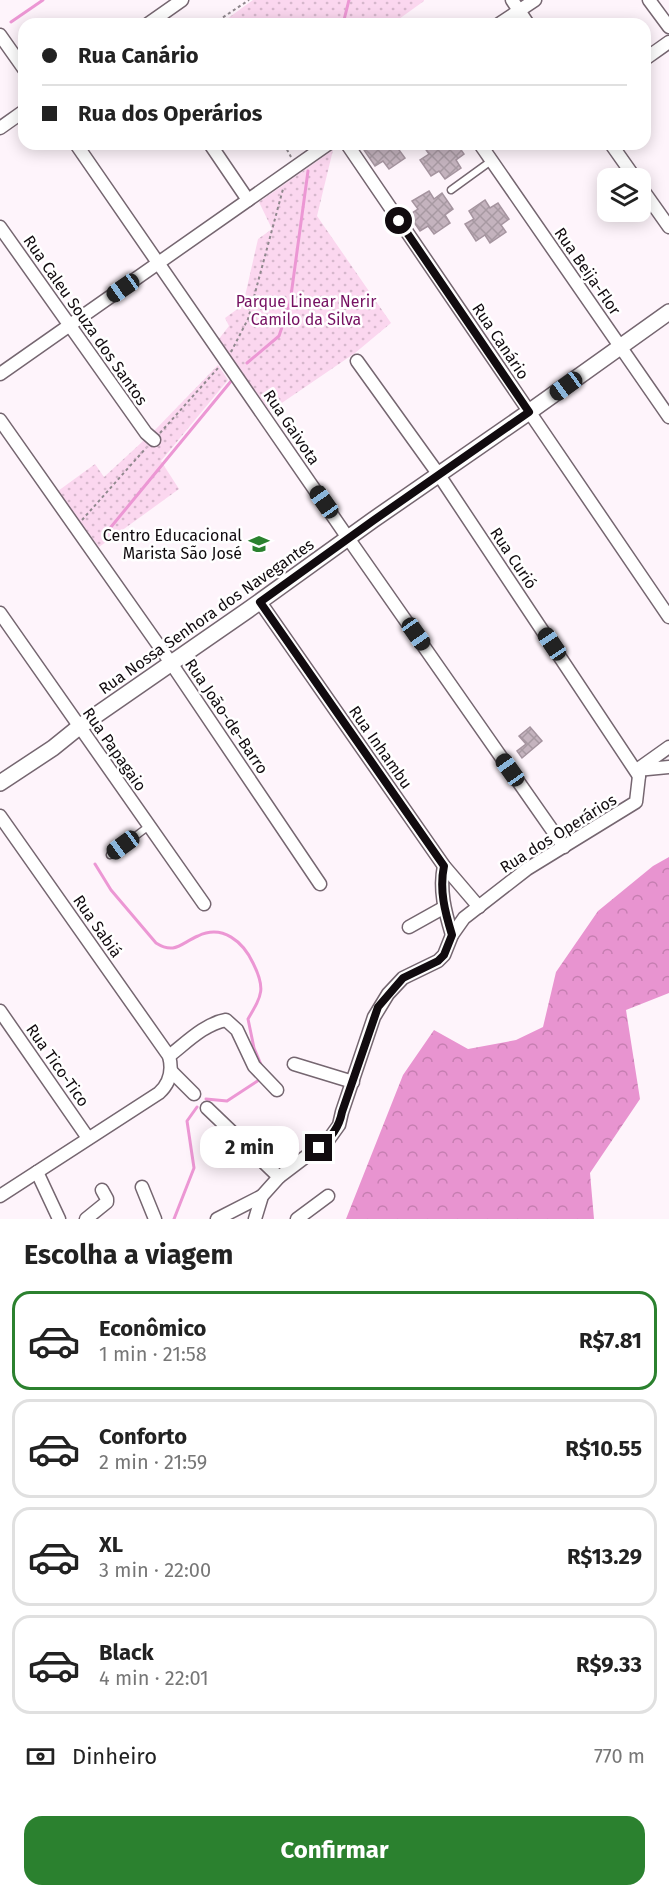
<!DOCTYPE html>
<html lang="pt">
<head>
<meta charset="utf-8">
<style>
	:root { --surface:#fff; --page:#f2f2f2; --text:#222; --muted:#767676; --line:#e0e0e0; --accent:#2b812f }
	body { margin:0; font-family:"Fira Sans",sans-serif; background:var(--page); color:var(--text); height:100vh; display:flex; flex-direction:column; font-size:22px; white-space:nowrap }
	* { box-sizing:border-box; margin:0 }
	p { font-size:20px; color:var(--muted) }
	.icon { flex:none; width:33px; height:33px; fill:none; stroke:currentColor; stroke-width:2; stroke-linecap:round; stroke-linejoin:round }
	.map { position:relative; height:1219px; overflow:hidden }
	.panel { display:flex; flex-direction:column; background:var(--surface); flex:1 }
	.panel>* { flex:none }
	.guide { position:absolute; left:18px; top:18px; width:633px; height:132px; border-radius:18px; box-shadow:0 3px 15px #0003; display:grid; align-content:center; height:132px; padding:0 24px; background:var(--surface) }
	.tools { position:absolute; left:597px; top:168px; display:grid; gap:12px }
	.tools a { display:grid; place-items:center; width:54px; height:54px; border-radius:12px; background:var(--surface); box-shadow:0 3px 15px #0003; font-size:30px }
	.end { position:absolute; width:27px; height:27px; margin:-14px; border:8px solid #110b0f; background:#fff; box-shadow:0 0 0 3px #fff }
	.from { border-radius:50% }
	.bubble { position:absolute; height:42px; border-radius:18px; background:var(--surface); box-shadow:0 3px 15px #0003; font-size:20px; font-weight:700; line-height:42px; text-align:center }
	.car { position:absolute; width:18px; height:36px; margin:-18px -9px; border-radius:8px; box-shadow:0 0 4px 2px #0007; background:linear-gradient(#222 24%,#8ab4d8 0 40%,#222 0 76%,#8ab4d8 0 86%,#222 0) }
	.guide b { display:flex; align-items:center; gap:21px; height:57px; font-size:22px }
	.guide b+b { border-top:2px solid var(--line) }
	.guide i { width:15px; height:15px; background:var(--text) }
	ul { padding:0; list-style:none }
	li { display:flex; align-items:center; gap:18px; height:99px; margin:0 12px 9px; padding:0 12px; border:3px solid var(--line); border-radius:18px }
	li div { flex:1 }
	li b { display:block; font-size:22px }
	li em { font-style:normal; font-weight:700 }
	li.selected { border-color:var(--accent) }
	li>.icon { width:54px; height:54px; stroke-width:1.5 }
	h2 { padding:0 24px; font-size:27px; line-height:72px }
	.pay { display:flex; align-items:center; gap:15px; height:66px; padding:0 24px; font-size:22px }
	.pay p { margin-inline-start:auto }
	.primary-button { display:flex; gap:12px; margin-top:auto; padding:12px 24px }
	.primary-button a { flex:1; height:69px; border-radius:18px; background:var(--accent); color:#fff; font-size:24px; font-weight:700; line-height:69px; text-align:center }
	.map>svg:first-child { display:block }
	.green { fill:url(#green-dots) }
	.forest { fill:url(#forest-crowns) }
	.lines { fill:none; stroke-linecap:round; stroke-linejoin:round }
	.stream { stroke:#ec97d4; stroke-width:3 }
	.building { fill:url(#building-cross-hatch); stroke:#a5949f; stroke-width:1.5 }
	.service-casing { stroke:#756670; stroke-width:9 }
	.minor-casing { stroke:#756670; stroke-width:15 }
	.tertiary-casing { stroke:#756670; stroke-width:18 }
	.path { stroke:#90888e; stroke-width:2; stroke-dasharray:3 3; stroke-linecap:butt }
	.service { stroke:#fff; stroke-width:6 }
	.minor { stroke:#fff; stroke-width:12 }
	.tertiary { stroke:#fff; stroke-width:15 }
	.route { stroke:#110b0f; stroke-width:8 }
	.labels { text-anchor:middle; stroke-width:5; stroke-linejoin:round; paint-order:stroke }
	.street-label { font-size:16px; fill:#110b0f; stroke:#fff }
	.park-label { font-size:16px; fill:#751061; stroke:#fff }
	.poi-label { font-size:16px; fill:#110b0f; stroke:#fff; text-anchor:end }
</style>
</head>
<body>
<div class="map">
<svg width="669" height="1219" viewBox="0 0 669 1219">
	<defs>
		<pattern id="green-dots" width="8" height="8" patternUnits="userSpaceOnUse" patternTransform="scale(1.5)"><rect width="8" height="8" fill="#fbd7ef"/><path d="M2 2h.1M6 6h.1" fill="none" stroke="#d6b7cc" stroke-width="1.8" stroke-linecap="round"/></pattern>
		<pattern id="forest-crowns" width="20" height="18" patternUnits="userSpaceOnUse" patternTransform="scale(1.5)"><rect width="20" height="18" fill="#e894d0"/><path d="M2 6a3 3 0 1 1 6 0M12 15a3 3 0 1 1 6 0" fill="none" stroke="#c67eb1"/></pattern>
		<pattern id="building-cross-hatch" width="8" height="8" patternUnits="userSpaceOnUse" patternTransform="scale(1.5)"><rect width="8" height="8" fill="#c4b3be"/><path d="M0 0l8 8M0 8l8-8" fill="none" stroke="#a799a2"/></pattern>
	</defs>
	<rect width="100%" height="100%" fill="#fef4fb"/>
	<g class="green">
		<path d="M253 0H424V1L392 24H220Z"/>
		<path d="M333 150 317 216 391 323 355 353 270 411 218 340 229 326 225 318 243 305 258 239 272 229 259 202Z"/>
		<path d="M218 365 228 380 161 461 179 489 99 547 58 491 95 464 104 477 154 431Z"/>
	</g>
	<path class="forest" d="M669 857V993L626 1010 640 1099 590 1173 594 1219H346L403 1075 434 1030 468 1049 516 1040 543 1027 556 972 598 911 653 866Z"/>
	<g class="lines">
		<g class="stream">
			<path d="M11 22 43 0"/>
			<path d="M343 24 349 0"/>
			<path d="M247 363 279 336 290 303 308 171"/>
			<path d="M106 533 232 380"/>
			<path d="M95 864 111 890 156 943C175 955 181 943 198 936 223 924 243 942 253 963 266 989 262 995 248 1019L254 1048 262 1067"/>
			<path d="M206 1099 227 1101 259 1080"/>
			<path d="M174 1219 194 1168 187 1121 197 1107"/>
		</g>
	</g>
	<g class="building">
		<path d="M373 144H409L399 150 405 158 389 169 383 161 375 166 364 150Z"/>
		<path d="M422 144H442L444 147 449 144H457L464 154 456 160 461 168 445 179 439 171 431 176 420 160 429 154Z"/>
		<path d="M429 191 434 199 442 193 453 209 445 215 450 223 434 234 428 226 420 231 409 215 418 209 412 201Z"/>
		<path d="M485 200 490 208 498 203 509 219 501 225 506 232 490 243 485 235 476 241 465 224 474 219 469 211Z"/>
		<path d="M530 727 542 741 522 758 517 751 526 744 519 736Z"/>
	</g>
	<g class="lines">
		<g class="service-casing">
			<g id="service">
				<path d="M451 190 491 161"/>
				<path d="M110 855 149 826"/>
			</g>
		</g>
		<g class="minor-casing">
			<g id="minor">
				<path d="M512 0 528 24"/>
				<path d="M649 0 669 27"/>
				<path d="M148 24 182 0"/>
				<path d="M499 24 535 0"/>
				<path d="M0 35 24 69"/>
				<path d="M645 59 669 42"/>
				<path d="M0 128 24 111"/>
				<path d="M76 144 348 538 564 847"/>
				<path d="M210 144 248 200"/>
				<path d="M347 144 669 617"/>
				<path d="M480 144 669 417"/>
				<path d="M611 144 635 178"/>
				<path d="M640 186 669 227"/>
				<path d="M0 227 146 433 154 440"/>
				<path d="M357 361 439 475 639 776"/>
				<path d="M0 374 328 144"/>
				<path d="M0 420 171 663 320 884"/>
				<path d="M260 602 444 866 479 907"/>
				<path d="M0 613 204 904"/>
				<path d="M638 769 669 747"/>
				<path d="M0 816 169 1056C173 1071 170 1083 159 1093L0 1196"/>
				<path d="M444 866C439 890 445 912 452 935"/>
				<path d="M409 927 443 908"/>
				<path d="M0 1011 88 1138"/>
				<path d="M169 1056C186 1043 204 1024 226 1020L237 1030 254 1066 277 1090"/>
				<path d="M294 1064 353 1082"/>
				<path d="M171 1071 194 1094"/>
				<path d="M207 1108 279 1177"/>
				<path d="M37 1172 59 1219"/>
				<path d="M142 1187 155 1219"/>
				<path d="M86 1219 107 1202V1199L102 1190"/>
				<path d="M217 1219 262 1196"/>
				<path d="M255 1219 262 1196 279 1177 329 1139 339 1125 342 1112 374 1017 388 994 403 978 438 961 444 955 452 935 464 918 527 869 636 802 639 776 637 770 669 767"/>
				<path d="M297 1219 328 1196"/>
			</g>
		</g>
		<g class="tertiary-casing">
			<path id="tertiary" d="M0 783 53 748 79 727 248 610 373 520 529 412 669 312"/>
		</g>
		<g class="path">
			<path d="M213 24 249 0"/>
			<path d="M284 144 291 157"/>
			<path d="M231 352 248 319 283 189"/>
			<path d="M160 433 218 368"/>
			<path d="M82 520 146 448"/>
		</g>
		<use href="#service" class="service"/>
		<use href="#minor" class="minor"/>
		<use href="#tertiary" class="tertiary"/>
	</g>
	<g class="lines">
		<path class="route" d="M319 1148C331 1137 339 1128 342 1112L378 1007 403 978 438 961 444 955 452 935C445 912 439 890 444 866L260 602 374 520 529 412 399 221"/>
	</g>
	<defs>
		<g id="school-bare" transform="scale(1.62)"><path d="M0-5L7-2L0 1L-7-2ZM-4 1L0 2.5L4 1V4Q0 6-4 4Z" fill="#2b812f" stroke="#fff" stroke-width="2.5" paint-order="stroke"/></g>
	</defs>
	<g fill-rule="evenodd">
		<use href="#school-bare" x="259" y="544"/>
	</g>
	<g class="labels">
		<g class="street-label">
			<text transform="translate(588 271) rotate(55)" y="6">Rua Beija-Flor</text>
			<text transform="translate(86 320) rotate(55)" y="6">Rua Caleu Souza dos Santos</text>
			<text transform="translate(501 341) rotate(56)" y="6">Rua Canário</text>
			<text transform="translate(292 427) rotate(56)" y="6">Rua Gaivota</text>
			<text transform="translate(514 558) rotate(56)" y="6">Rua Curió</text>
			<text transform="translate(206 616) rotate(-35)" y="6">Rua Nossa Senhora dos Navegantes</text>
			<text transform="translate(227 716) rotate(56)" y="6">Rua João-de-Barro</text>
			<text transform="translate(381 747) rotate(55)" y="6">Rua Inhambu</text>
			<text transform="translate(115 749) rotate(55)" y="6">Rua Papagaio</text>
			<text transform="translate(558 833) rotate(-32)" y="6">Rua dos Operários</text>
			<text transform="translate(98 926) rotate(55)" y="6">Rua Sabiá</text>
			<text transform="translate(58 1065) rotate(55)" y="6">Rua Tico-Tico</text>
		</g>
		<g class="park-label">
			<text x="306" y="307">Parque Linear Nerir<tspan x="306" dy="18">Camilo da Silva</tspan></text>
		</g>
		<g class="poi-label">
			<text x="242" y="541">Centro Educacional<tspan x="242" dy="18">Marista São José</tspan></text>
		</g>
	</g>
</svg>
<div class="tools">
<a><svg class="icon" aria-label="layers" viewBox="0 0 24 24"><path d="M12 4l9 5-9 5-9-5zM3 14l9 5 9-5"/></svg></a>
</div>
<i class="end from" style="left:399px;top:221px"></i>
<i class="end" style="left:319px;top:1148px"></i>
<div class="bubble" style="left:200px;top:1126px;width:99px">2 min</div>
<i class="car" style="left:123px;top:288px;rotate:235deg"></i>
<i class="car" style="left:566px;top:386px;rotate:234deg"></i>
<i class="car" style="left:324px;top:502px;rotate:325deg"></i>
<i class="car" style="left:416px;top:634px;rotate:145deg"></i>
<i class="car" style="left:552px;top:644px;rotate:326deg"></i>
<i class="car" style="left:510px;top:770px;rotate:325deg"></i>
<i class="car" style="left:123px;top:845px;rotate:234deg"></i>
<div class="guide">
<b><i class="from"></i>Rua Canário</b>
<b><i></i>Rua dos Operários</b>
</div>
</div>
<section class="panel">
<h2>Escolha a viagem</h2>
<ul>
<li class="selected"><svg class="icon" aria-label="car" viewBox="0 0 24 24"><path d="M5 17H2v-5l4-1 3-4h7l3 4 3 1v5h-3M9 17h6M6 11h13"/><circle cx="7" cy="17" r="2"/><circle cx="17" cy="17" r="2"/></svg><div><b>Econômico</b><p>1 min · 21:58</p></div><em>R$7.81</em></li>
<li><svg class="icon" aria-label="car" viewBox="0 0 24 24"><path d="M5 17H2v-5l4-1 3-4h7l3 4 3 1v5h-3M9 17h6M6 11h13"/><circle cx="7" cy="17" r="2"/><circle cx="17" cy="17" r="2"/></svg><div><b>Conforto</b><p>2 min · 21:59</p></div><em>R$10.55</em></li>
<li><svg class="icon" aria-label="car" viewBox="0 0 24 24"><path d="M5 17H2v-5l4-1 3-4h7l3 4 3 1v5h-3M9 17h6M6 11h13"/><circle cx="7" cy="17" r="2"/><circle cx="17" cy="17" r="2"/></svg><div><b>XL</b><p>3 min · 22:00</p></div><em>R$13.29</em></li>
<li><svg class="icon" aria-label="car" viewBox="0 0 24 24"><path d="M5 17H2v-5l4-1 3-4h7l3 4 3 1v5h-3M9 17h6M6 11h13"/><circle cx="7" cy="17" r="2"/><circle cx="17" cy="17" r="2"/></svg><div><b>Black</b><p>4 min · 22:01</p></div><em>R$9.33</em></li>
</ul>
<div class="pay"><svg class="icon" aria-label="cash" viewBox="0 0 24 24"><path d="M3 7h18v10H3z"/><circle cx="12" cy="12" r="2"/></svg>Dinheiro<p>770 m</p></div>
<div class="primary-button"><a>Confirmar</a></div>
</section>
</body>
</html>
